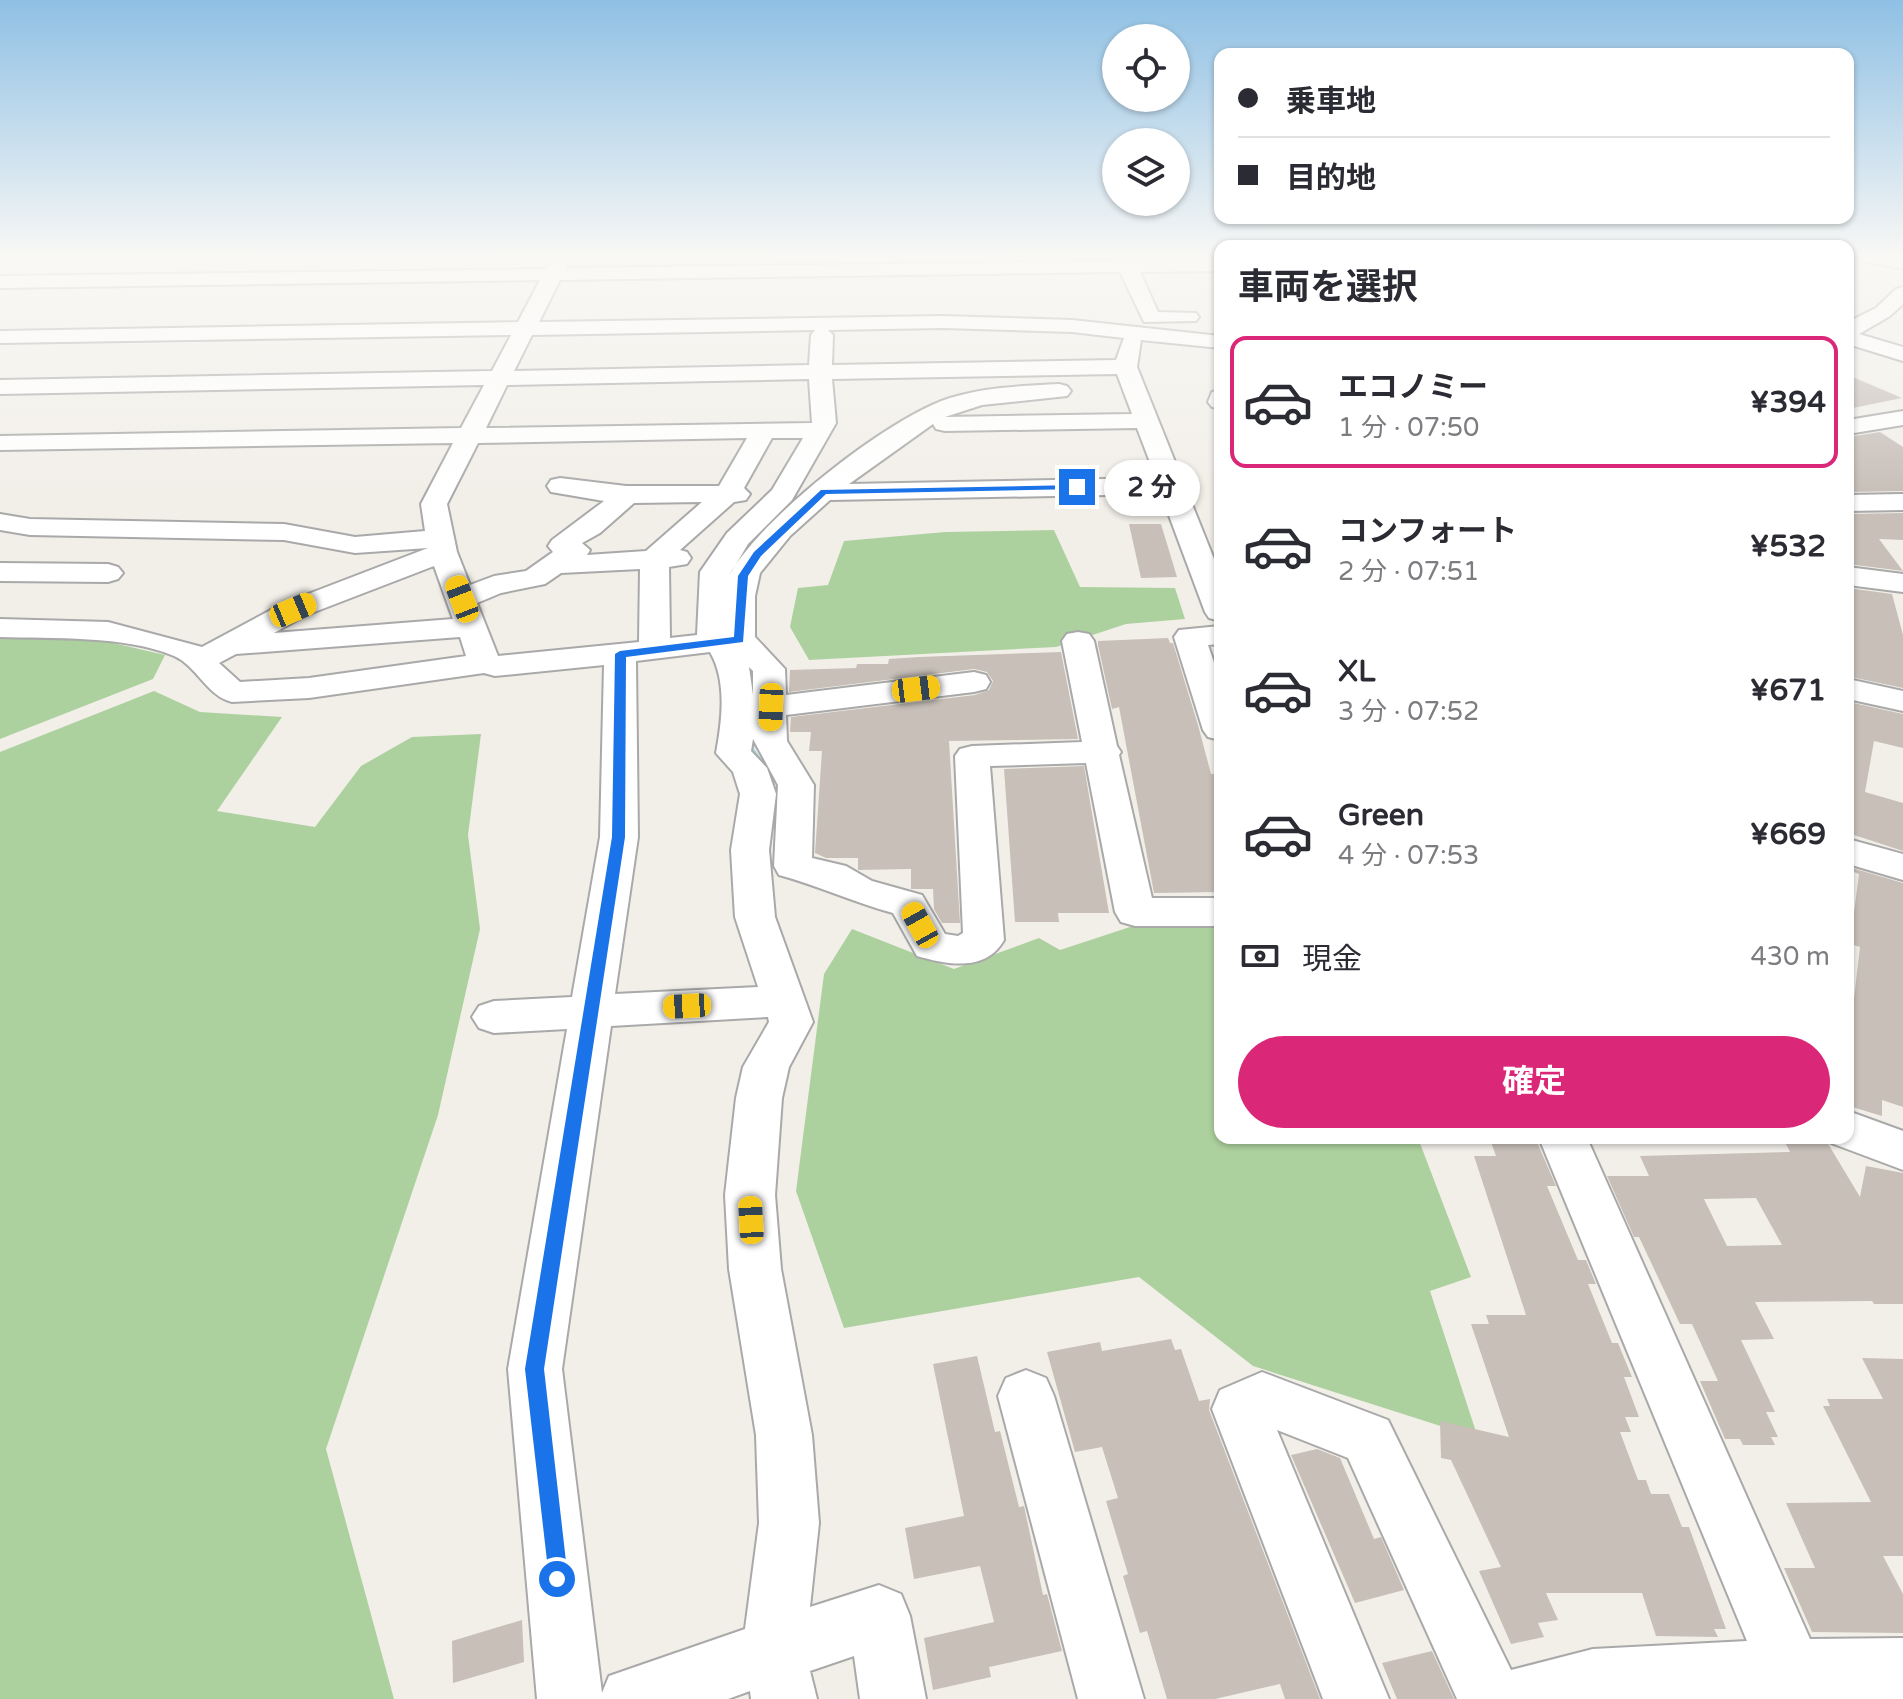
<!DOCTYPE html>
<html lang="ja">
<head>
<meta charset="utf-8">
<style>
	:root { --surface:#fff; --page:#f2f2f3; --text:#2b2b33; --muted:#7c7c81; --line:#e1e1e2; --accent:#db2777 }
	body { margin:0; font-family:"Varela Round","Noto Sans JP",sans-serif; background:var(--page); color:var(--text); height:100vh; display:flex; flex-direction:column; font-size:30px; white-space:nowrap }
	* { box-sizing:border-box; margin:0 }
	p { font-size:26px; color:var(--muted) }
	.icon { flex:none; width:44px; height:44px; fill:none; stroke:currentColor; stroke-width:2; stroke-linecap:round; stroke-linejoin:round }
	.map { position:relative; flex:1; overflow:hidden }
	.side { position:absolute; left:1214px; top:240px; width:640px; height:904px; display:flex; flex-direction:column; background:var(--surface); border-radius:16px; box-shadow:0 2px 6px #0004 }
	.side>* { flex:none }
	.hud { position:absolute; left:1214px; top:48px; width:640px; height:176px; border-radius:16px; box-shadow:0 2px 6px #0004; display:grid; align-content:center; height:176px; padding:0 24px; background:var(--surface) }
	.controls { position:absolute; left:1102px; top:24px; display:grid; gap:16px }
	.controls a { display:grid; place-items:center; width:88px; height:88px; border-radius:50%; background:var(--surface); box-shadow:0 2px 6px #0004; font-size:40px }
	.end { position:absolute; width:36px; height:36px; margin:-18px; border:10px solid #1a73e8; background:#fff; box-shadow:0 0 0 4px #fff }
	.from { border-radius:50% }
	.bubble { position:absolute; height:56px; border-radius:28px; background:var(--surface); box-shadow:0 2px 6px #0004; font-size:26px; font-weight:700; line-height:56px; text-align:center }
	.car { position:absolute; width:24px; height:48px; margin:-24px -12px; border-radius:10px; box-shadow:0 0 6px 2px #0007; background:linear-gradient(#f5c518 24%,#345 0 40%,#f5c518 0 76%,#345 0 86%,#f5c518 0) }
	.hud b { display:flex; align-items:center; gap:28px; height:76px; font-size:30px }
	.hud b+b { border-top:2px solid var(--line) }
	.hud i { width:20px; height:20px; background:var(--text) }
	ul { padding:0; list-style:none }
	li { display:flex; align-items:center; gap:24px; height:132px; margin:0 16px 12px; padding:0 8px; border:4px solid transparent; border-radius:16px }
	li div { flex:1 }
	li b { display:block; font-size:30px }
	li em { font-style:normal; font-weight:700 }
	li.active { border-color:var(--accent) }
	li>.icon { width:72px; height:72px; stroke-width:1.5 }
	h2 { padding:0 24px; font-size:36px; line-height:96px }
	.pay { display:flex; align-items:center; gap:20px; height:88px; padding:0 24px; font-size:30px }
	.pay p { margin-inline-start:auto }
	.primary-button { display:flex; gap:16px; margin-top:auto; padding:16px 24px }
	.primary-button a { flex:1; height:92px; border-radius:48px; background:var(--accent); color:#fff; font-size:32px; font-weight:700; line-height:92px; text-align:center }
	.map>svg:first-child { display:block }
	.forest { fill:#add19e }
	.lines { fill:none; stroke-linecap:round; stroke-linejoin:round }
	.stream { stroke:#aad3df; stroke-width:8 }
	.building { fill:#c7bfb8; fill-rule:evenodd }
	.minor-casing { stroke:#a9a9a9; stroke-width:4 }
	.minor { fill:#fff; fill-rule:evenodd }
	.route { fill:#1a73e8 }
</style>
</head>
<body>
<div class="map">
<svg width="1903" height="1699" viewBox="0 0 1903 1699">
	<rect width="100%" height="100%" fill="#f2efe9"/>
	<g class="forest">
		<path d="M1054 530 1080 587 1175 588 1185 619 1126 624 1056 647 809 660 790 627 798 588 828 585 844 541 945 532Z"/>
		<path d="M0 636H83L165 655 153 679 0 739Z"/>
		<path d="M154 691 200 712 282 717 217 811 315 827 361 766 412 737 481 734 468 835 480 929 438 1115 326 1449 394 1699H0V752Z"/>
		<path d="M1133 926 1220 928V1138H1418L1471 1277 1430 1291 1478 1438 1253 1366 1139 1277 844 1328 796 1191 824 974 852 929 954 969 1039 938 1060 950Z"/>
	</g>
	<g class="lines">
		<path class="stream" d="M751 741 750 750 768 774 774 802"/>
	</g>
	<g class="building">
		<path d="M1848 375 1902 398 1848 409Z"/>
		<path d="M1880 432 1903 447V491L1848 492V437Z"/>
		<path d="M1903 513V540L1879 539 1903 571 1848 564V514Z"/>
		<path d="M1129 524H1161L1177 577 1141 578Z"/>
		<path d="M1848 588 1892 594 1903 635V688L1851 677Z"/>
		<path d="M1168 638 1170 643H1173L1198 725 1211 774H1215L1220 792V892L1154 893 1119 707 1112 709 1098 645V641Z"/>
		<path d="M1061 652 1078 739 949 741 960 923H942L934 909 933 889H911V869L858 870V858H826L815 853 822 751H809L811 732H790L791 717 975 695 989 690 993 681 987 672 974 669 789 692 790 670 856 668 857 664H888L889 659 919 657Z"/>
		<path d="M1849 702 1903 714V748L1874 741 1865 792 1903 803V851L1848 833Z"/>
		<path d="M1084 766 1109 913H1058L1059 922H1015L1004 769Z"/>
		<path d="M1852 868 1903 883V1107L1882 1100V1116L1849 1106 1851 1024 1860 947 1850 944 1859 874 1851 871Z"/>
		<path d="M1491 1142H1537L1556 1186H1547L1578 1260H1586L1596 1284H1588L1612 1343H1618L1632 1377H1624L1639 1417H1625L1631 1432H1620L1638 1480H1646L1651 1494H1669L1682 1527H1689L1726 1629H1714L1718 1637 1656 1636 1642 1593H1546L1558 1620 1538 1623 1544 1637 1511 1644 1479 1571 1501 1567 1451 1460 1441 1458 1440 1421 1509 1437 1471 1324H1489L1486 1315H1526L1474 1156H1496Z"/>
		<path d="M1785 1142H1827L1860 1197 1866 1166 1903 1173V1304H1874L1872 1301 1755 1302 1774 1339 1741 1340 1775 1412H1766L1778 1437H1771L1775 1445H1743L1740 1439H1725L1700 1381H1718L1692 1324H1680L1639 1237H1634L1607 1176H1649L1640 1156 1790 1152ZM1756 1198 1782 1245 1727 1246 1704 1199Z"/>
		<path d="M1171 1339 1175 1350 1181 1349 1199 1401 1210 1399 1209 1410 1320 1699H1285L1280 1684 1215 1699H1167L1147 1631 1140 1633 1123 1576 1128 1574 1106 1501 1118 1498 1102 1447 1075 1452 1047 1352 1100 1342 1102 1351Z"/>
		<path d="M977 1356 995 1432 1000 1431 1019 1507 1024 1506 1043 1595 1047 1594 1062 1651 989 1667 991 1677 933 1690 924 1638 994 1622 980 1566 914 1579 905 1528 964 1516 933 1364Z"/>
		<path d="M1862 1358 1903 1359V1556H1883L1903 1594V1633L1812 1632 1784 1568H1815L1786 1503 1871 1502 1823 1406H1830L1827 1399H1883Z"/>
		<path d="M1317 1449 1340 1458 1374 1539 1381 1537 1404 1590 1355 1603 1291 1455Z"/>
		<path d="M522 1620 524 1662 453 1683 452 1641Z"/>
		<path d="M1432 1651 1454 1699H1397L1382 1663Z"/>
	</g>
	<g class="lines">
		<g class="minor-casing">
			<g id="minor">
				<path d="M553 257H571L566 268 1115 261 1114 257H1132L1134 260 1220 259V271L1140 272 1158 312 1196 313 1199 317 1196 321 1144 322 1120 272 560 280 539 322 943 316 1072 320 1220 336V348L1141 340 1137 367 1220 574V621L1209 618 1205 612 1161 494 830 500 790 536 760 573 755 596V637L785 669 786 695 974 672 986 675 990 682 986 689 974 692 786 715 787 741 814 785 812 858 846 866 872 881 922 895 945 934 958 936 963 933 955 756 960 749 972 746 1082 742 1062 641 1067 634 1078 632 1089 634 1094 641 1117 746 1121 752 1119 755 1152 898H1220V926H1135L1121 922 1115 912 1086 763 990 766 1004 940C986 972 948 965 917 956L893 913C853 902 819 886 779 875L774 866 778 785 753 739 751 751 767 768 776 794 769 850 775 917 813 1022 789 1067 782 1098 775 1195 781 1269 812 1435 819 1523 810 1607 879 1585 901 1594 910 1616 926 1699H860L854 1656 810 1671 817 1699H751L750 1691 728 1699H537L508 1369 567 1029 494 1033 479 1028 472 1017 479 1006 494 1001 572 997 600 837 604 665 495 676 484 673 309 698 232 702C207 696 197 666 174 656 124 635 53 639 0 637V619L108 622 202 647 282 604 428 548 355 553 284 540 30 535 0 530V514L30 519 284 524 355 537 425 531 421 504 453 443 0 450V436L461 428 484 385 0 394V380L492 371 511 335 0 343V331L518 322 540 280 0 288V276L546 269ZM943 328 1072 332 1124 338 1116 360 832 365 833 335 828 330ZM815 330 811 335 809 365 514 371 532 335ZM1117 374 1132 414 945 417 982 405 1067 396 1071 391 1067 386 1059 384C1023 386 985 387 950 398 889 417 759 519 729 576L748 544 792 500 836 423 832 379ZM809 379 812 423 486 428 507 385ZM933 424 936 429 945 431 1137 428 1156 478 849 484ZM747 438 719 486H626L560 478 551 480 547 486 551 492 604 501 552 540 548 546 553 552 526 571 494 576 470 585 457 552 447 504 478 443ZM772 438H803L772 490 727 533 700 572 697 635 670 638 669 567 687 564 691 558 687 552 680 550 734 502 746 500 750 494 744 488ZM702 502 646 551 587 555 590 550 582 543 600 533 634 503ZM434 566 453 619 274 633 304 616ZM640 569 639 642 498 656 477 603 501 593 545 584 561 573ZM460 637 466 656 309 678 240 682 219 663 236 654ZM710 652C727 681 722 721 716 753L733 772 740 794 731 850 735 917 758 987 615 994 638 837 636 661ZM749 667 753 671V695ZM768 1017 769 1022 743 1067 736 1098 725 1195 729 1269 756 1435 759 1523 745 1629 609 1676 602 1693 562 1369 611 1026Z"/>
				<path d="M1862 257H1903V269L1864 261Z"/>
				<path d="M1903 287V304L1890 316 1859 334 1903 347V361L1848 344V322L1876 308 1896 289Z"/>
				<path d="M1220 390V409L1212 407 1208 402 1212 392Z"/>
				<path d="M1903 411V425L1848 434V420Z"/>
				<path d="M1903 494V510L1848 511V495Z"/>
				<path d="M0 563 108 564 118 567 123 573 118 579 108 582 0 581Z"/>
				<path d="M1848 567 1903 574V592L1848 585Z"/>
				<path d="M1220 626V644L1208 645 1220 680V740L1208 737 1203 730 1174 637 1179 630Z"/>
				<path d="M1848 679 1903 691V711L1848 699Z"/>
				<path d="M1848 839 1903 854V880L1848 864Z"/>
				<path d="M1848 1111 1903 1131V1170L1831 1143 1829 1138H1848Z"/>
				<path d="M1539 1138H1587L1810 1639 1903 1638V1699H1457L1348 1458 1277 1430 1389 1699H1323L1212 1409 1220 1390 1262 1372 1388 1420 1511 1670 1593 1649 1747 1641Z"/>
				<path d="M1026 1370 1046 1378 1054 1396 1144 1699H1078L998 1396 1006 1378Z"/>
			</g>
		</g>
		<use href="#minor" class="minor"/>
	</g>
	<linearGradient id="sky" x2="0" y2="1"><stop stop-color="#8fc0e4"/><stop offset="0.52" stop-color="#f9f8f5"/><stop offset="1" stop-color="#f9f8f5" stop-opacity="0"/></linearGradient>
	<rect width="1903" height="494" fill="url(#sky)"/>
	<path class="route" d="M1077 485 1080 489 826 494 761 556 748 576 743 642 626 657 625 837 544 1369 568 1579 564 1587 557 1590 550 1587 525 1369 612 837 615 654 620 651 734 637 738 576 754 552 821 490Z"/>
</svg>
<div class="controls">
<a><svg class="icon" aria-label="locate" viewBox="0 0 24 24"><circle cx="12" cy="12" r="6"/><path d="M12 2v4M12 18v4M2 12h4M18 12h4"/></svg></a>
<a><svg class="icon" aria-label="layers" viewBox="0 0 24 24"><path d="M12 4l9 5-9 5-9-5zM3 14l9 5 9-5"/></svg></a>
</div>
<i class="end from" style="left:557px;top:1579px"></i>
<i class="end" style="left:1077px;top:487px"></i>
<div class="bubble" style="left:1104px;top:460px;width:96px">2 分</div>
<i class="car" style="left:462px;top:599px;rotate:339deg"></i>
<i class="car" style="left:293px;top:610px;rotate:67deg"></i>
<i class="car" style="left:916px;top:689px;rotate:83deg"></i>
<i class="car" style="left:771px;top:707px;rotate:182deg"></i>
<i class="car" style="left:920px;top:925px;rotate:331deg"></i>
<i class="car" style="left:687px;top:1006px;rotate:267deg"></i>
<i class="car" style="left:751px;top:1220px;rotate:357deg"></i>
<div class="hud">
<b><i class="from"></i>乗車地</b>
<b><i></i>目的地</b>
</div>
<section class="side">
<h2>車両を選択</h2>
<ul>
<li class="active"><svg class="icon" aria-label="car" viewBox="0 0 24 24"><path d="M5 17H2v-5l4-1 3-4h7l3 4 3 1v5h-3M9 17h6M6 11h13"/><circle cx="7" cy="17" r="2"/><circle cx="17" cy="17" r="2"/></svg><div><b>エコノミー</b><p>1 分 · 07:50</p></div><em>¥394</em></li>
<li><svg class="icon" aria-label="car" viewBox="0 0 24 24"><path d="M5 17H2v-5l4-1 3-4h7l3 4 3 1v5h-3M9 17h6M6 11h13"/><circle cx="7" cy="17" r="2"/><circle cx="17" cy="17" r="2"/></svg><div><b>コンフォート</b><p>2 分 · 07:51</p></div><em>¥532</em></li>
<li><svg class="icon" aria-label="car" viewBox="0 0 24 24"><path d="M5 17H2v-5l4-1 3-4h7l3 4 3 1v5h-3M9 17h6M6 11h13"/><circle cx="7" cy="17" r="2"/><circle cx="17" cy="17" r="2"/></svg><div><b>XL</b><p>3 分 · 07:52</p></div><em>¥671</em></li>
<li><svg class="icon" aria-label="car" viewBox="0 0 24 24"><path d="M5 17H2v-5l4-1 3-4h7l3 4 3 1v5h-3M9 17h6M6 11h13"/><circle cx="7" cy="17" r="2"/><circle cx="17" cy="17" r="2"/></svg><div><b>Green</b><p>4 分 · 07:53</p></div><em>¥669</em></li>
</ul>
<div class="pay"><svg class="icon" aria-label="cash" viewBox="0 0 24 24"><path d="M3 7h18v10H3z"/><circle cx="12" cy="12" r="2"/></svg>現金<p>430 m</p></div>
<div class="primary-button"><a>確定</a></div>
</section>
</div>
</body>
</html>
